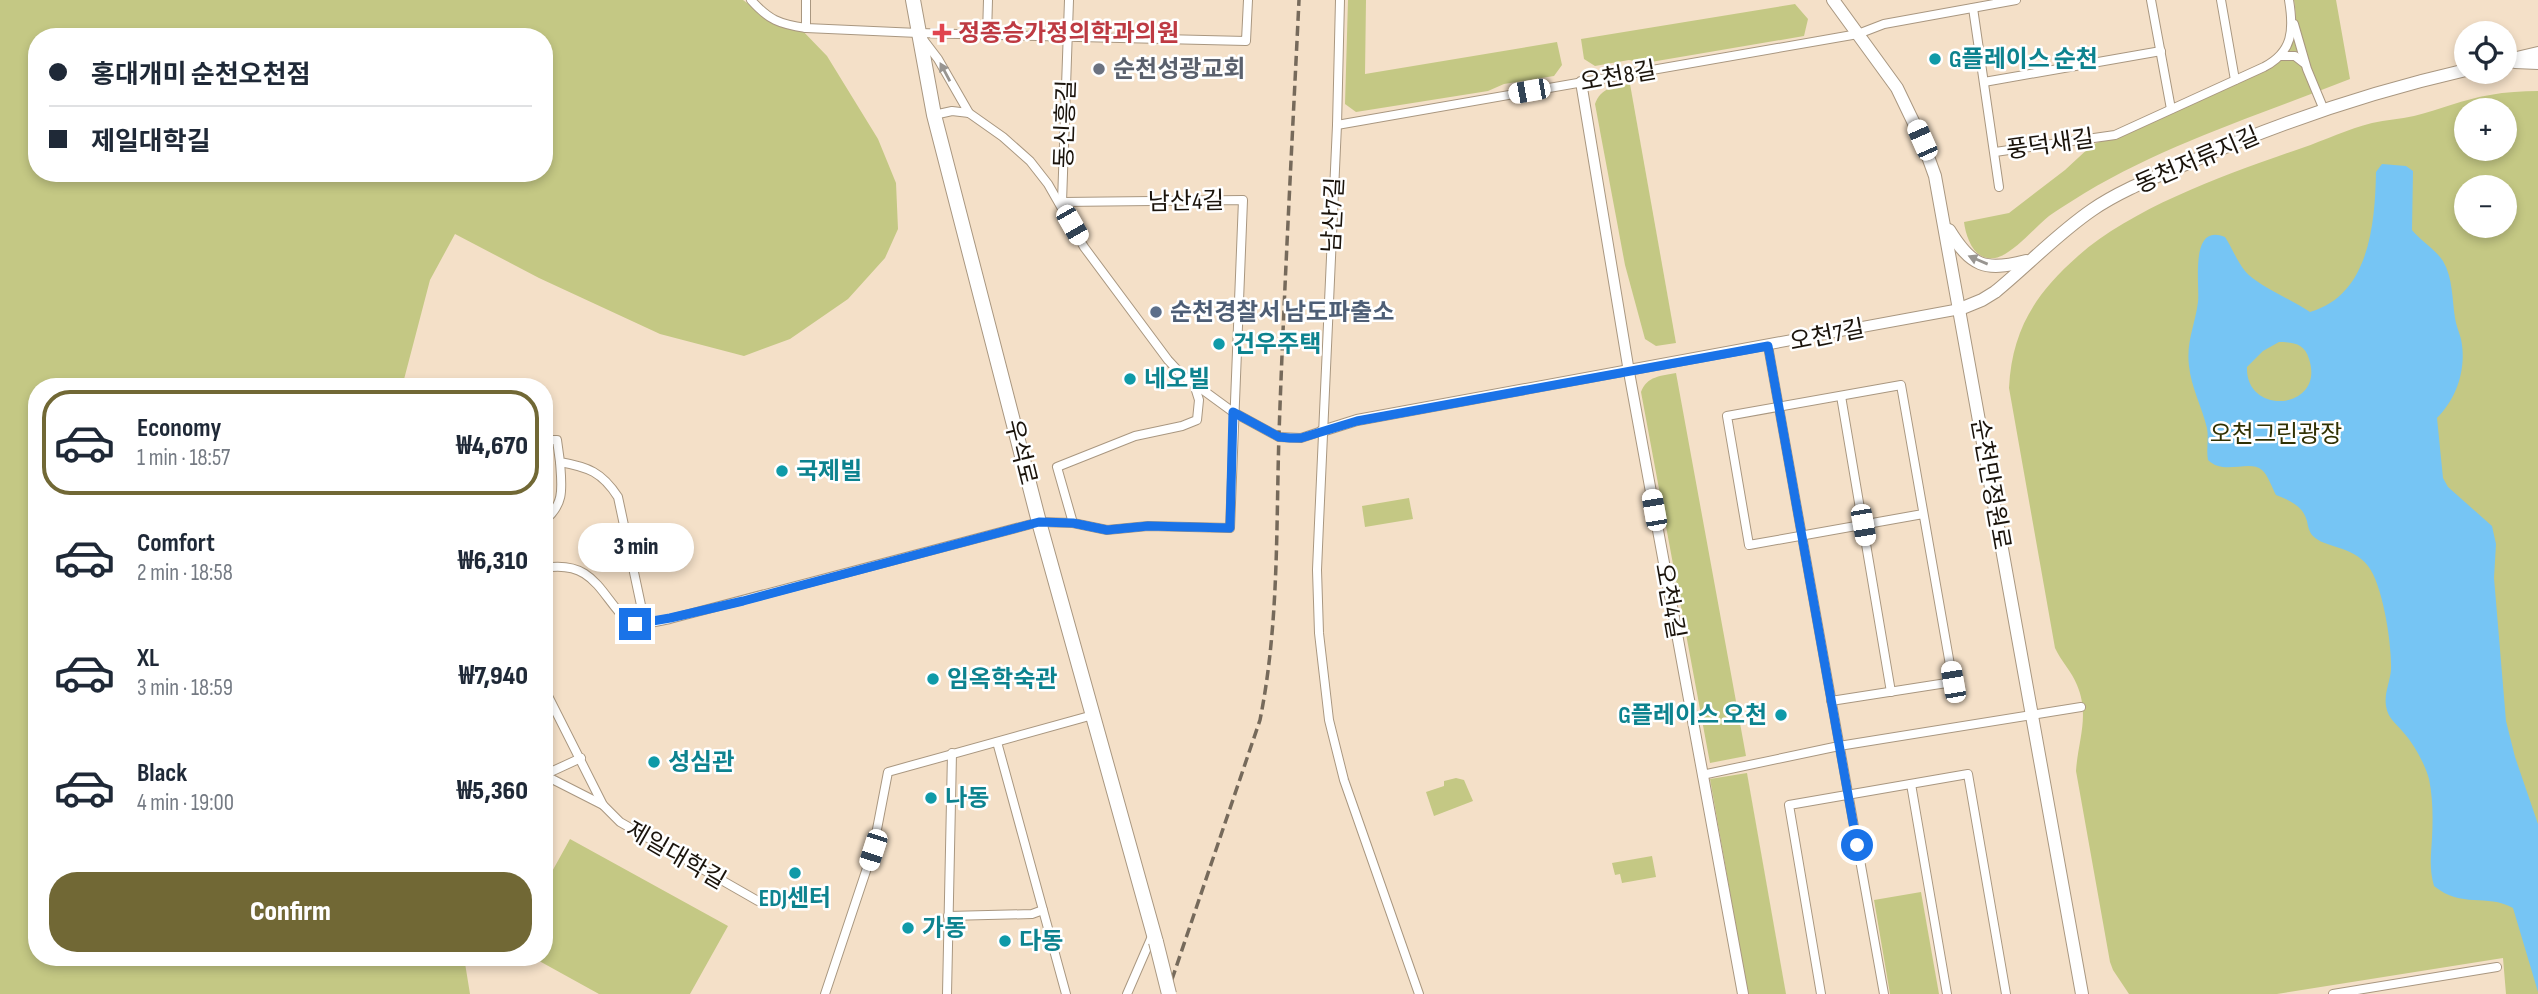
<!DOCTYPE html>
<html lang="en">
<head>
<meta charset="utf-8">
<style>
	:root { --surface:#fff; --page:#f2f2f3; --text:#1f2937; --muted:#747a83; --line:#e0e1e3; --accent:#716835 }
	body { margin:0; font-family:"Sofia Sans Condensed","Noto Sans KR",sans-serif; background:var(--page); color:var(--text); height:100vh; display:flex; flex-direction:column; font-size:26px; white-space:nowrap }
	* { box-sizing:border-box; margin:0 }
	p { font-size:23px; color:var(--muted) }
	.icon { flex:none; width:38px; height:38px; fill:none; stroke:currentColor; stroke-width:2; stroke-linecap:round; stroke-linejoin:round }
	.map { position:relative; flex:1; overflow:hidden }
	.details { position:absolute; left:28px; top:378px; width:525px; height:588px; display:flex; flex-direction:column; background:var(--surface); border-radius:28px; box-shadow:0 4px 10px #0003 }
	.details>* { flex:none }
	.guide { position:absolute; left:28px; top:28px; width:525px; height:154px; border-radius:28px; box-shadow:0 4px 10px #0003; display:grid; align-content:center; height:154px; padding:0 21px; background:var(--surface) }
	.controls { position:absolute; left:2454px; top:21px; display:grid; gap:14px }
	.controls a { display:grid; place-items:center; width:63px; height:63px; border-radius:50%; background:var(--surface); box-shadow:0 4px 10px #0003; font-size:35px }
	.end { position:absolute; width:32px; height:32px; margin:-16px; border:9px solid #1a73e8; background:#fff; box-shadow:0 0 0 4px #fff }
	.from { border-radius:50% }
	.bubble { position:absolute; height:49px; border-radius:24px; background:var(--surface); box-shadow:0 4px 10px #0003; font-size:23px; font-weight:800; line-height:49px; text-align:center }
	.car { position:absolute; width:21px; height:42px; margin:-21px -10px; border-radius:9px; box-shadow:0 0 5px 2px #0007; background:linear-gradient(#fff 24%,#345 0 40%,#fff 0 76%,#345 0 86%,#fff 0) }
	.guide b { display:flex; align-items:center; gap:24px; height:66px; font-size:26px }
	.guide b+b { border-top:2px solid var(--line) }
	.guide i { width:18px; height:18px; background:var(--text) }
	ul { padding:12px 0 0; list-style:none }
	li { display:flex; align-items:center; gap:21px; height:105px; margin:0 14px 10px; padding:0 7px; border:4px solid transparent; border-radius:28px }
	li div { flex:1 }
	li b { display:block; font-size:26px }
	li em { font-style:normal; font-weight:800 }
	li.on { border-color:var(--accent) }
	li>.icon { width:63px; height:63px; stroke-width:1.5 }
	.cta { display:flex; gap:14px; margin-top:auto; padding:14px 21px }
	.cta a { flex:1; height:80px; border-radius:28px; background:var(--accent); color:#fff; font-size:28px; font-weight:800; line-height:80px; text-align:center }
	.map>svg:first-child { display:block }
	.green { fill:#c4c884; fill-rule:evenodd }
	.water { fill:#76c5f4; fill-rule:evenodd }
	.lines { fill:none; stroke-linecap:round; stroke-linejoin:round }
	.minor-casing { stroke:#a99780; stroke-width:10 }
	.tertiary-casing { stroke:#a99780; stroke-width:12 }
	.secondary-casing { stroke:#a99780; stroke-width:14 }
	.primary-casing { stroke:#a99780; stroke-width:16 }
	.minor { stroke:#fff; stroke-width:8 }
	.tertiary { stroke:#fff; stroke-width:10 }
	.secondary { stroke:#fff; stroke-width:12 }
	.primary { stroke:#fff; stroke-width:14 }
	.rail { stroke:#766a5b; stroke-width:3.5; stroke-dasharray:10 5; stroke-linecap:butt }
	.primary-bridge-casing { stroke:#a99780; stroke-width:16; stroke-linecap:butt }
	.primary-bridge { stroke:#fff; stroke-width:14 }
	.oneway { fill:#989591 }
	.route { stroke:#1a73e8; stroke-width:9 }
	.health-dot { fill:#e0444e; stroke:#fff; stroke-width:2.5 }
	.culture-dot { fill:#0f9aa8; stroke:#fff; stroke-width:2.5 }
	.worship-dot { fill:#6b7280; stroke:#fff; stroke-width:2.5 }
	.service-dot { fill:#5c6f8a; stroke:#fff; stroke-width:2.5 }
	.labels { text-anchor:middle; stroke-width:5; stroke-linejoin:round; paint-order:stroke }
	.health-label { font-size:24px; font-weight:bold; fill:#be3a42; stroke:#fff; text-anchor:start }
	.culture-label { font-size:24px; font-weight:bold; fill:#0d838f; stroke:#fff; text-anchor:start }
	.worship-label { font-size:24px; font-weight:bold; fill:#5b616d; stroke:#fff; text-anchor:start }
	.street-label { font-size:24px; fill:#1a130b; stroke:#fff }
	.service-label { font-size:24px; font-weight:bold; fill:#4e5e75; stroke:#fff; text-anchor:start }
	.park-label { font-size:24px; fill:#303103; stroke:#fff }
</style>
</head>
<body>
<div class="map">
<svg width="2538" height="994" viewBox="0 0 2538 994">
	<rect width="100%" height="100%" fill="#f4e0c8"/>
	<g class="green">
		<path d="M0 0H743L765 16 798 26 827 56 878 139 896 183 898 229 885 258 848 299 790 339 744 356 660 334 539 278 455 234 430 280 402 387H37V957H464L470 994H0ZM37 37H544V173H37Z"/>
		<path d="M1348 0H1366L1365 74 1557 42 1562 65 1554 76 1504 84 1488 91 1356 112 1345 104Z"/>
		<path d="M2294 0H2336L2350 79C2257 116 2156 147 2072 201 2064 206 2056 211 2049 216 2035 227 2012 255 1995 258 1974 262 1966 237 1964 222L2009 213 2065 170 2092 145 2270 69C2293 48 2299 31 2294 0Z"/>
		<path d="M1795 4 1808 19 1804 36 1645 63 1629 60 1595 66 1584 59 1581 39Z"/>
		<path d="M1630 84 1676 343 1656 346 1645 339 1625 265 1595 104C1600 88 1615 86 1630 84Z"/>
		<path d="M2538 91V994H2506L2503 958 2277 994H2129L2113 970 2110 962 2076 771C2078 740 2090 716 2077 685 2072 672 2061 661 2055 648L2009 388C2012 330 2035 294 2078 256 2135 206 2230 173 2302 148 2325 140 2348 129 2372 123 2386 120 2400 119 2414 116 2439 110 2464 99 2490 95 2506 92 2522 91 2538 91ZM2466 110H2504V149H2466ZM2466 187H2504V226H2466Z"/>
		<path d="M1676 373 1746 756 1710 763 1641 392C1647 376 1661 376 1676 373Z"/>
		<path d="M1409 498 1413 519 1365 527 1362 506Z"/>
		<path d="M1747 773 1786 994H1748L1710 779Z"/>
		<path d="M1456 778 1464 780 1473 801 1434 816 1426 792 1444 786V781Z"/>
		<path d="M570 839 728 926 690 994H599L532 957H544V886Z"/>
		<path d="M1652 856 1656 877 1622 883 1620 874 1615 875 1612 863Z"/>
		<path d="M1921 892 1939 994H1890L1874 900Z"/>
	</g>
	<path class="water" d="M2382 164 2406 166 2413 171 2412 230C2421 241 2436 250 2443 261 2453 278 2452 299 2455 318 2456 325 2459 332 2461 339 2467 368 2457 398 2437 418L2443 478 2448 487 2492 526 2496 544 2494 578 2506 721 2515 757 2538 824V992L2513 908C2486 893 2462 909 2434 886 2429 869 2431 855 2432 838 2433 819 2433 798 2429 779 2425 764 2414 744 2403 732 2396 723 2388 719 2386 706 2384 693 2390 682 2391 670 2392 645 2383 585 2368 566 2352 545 2324 548 2313 536 2309 532 2308 526 2307 521 2302 505 2291 501 2276 495 2272 488 2268 475 2262 470 2249 459 2224 476 2208 460 2206 449 2209 439 2207 428 2202 407 2191 387 2189 366 2186 342 2195 325 2198 302 2200 284 2189 222 2225 237 2232 248 2237 261 2245 271 2256 285 2293 300 2310 312 2369 295 2375 225 2376 172ZM2279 342C2294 342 2305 344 2309 359 2326 410 2245 417 2247 367L2263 351Z"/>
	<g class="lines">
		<g class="minor-casing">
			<g id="minor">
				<path d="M751 0C769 20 779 24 806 28"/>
				<path d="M806 0V28L918 33 1246 41 1248 0"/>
				<path d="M1340 0 1337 125 1319 523 1317 570 1319 633 1329 720 1344 780 1419 994"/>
				<path d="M2151 0 2171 109"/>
				<path d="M2221 0 2235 80"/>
				<path d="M1973 8 1999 187"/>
				<path d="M2294 24 2307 69 2324 110"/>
				<path d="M987 35 988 0"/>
				<path d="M922 38 938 59 969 113"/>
				<path d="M2281 56H2295L2304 63"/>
				<path d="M1984 82 2161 51"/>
				<path d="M934 115 952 111 969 113 1003 137 1030 161 1048 184 1084 247 1168 360 1181 374 1233 412 1279 437 1301 438 1322 431"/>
				<path d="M1337 125 1858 34 1884 24 2016 0"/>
				<path d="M1995 152 2115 135 2264 67C2293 52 2294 30 2289 0"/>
				<path d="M1059 202H1062L1069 0"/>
				<path d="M1062 202 1243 200 1230 528 1148 526 1107 530 1073 523"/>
				<path d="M1768 346 1884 994"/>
				<path d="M278 383 292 387"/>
				<path d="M1841 396 1891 692"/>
				<path d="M544 440H557L560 462C588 467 602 472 618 497L645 624"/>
				<path d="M544 521C565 504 562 488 560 462"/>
				<path d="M544 568C594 560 599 593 628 622L645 624 670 619 1039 522 1073 523 1057 467 1135 436 1182 426 1197 420 1199 400 1194 384"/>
				<path d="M544 688 603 805 620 822 758 901"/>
				<path d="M1831 701 1953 682 1901 385 1727 416 1749 545 1923 514"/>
				<path d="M997 742 1066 994"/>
				<path d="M544 775 603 805"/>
				<path d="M544 775 581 758"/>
				<path d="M1702 775 1839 746 2081 707"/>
				<path d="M1911 784 1947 994"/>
				<path d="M948 916 1032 914 1043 910"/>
				<path d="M825 994 873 850 888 772 1093 715"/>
				<path d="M947 994 952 753"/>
				<path d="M1127 994 1153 934"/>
				<path d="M1821 994 1789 805 1968 774 2006 994"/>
				<path d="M2333 994 2497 967"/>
			</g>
		</g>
		<g class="tertiary-casing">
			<g id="tertiary">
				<path d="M1581 82 1629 372 1743 994"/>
				<path d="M1322 431 1357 420 1960 309"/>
			</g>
		</g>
		<g class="secondary-casing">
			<g id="secondary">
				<path d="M1833 0 1897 88 1922 140 1935 176 2082 994"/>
				<path d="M2504 61 2538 53"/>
				<path d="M2515 62 2538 63"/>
				<path d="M1949 230C1971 266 1984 272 2026 261"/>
				<path d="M1960 309 1982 300 1995 292C2028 265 2057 234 2092 210 2121 190 2156 177 2188 163 2278 123 2370 92 2466 70"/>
			</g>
		</g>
		<g class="primary-casing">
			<path id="primary" d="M913 0 934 115 1039 522 1156 942"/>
		</g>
		<use href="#minor" class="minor"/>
		<use href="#tertiary" class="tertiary"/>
		<use href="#secondary" class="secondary"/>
		<use href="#primary" class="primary"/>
		<path class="rail" d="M1167 994 1260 720C1279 625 1276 530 1279 434 1284 290 1292 145 1299 0"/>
		<g class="primary-bridge-casing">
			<path id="primary-bridge" d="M1156 942 1169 994"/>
		</g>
		<use href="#primary-bridge" class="primary-bridge"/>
	</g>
	<defs><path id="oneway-solid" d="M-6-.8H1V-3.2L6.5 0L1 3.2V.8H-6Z" transform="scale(1.75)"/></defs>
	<g class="oneway">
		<use href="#oneway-solid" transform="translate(945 72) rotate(-118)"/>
		<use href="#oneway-solid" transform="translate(1978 260) rotate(-157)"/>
	</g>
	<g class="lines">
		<path class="route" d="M635 624 670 618 743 601 1039 522 1073 523 1107 530 1148 526 1230 528 1233 412 1279 437 1290 438H1301L1357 421 1768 346 1857 845"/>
	</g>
	<path class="health-dot" d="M938.5 22.5h7v7h7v7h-7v7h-7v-7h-7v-7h7z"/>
	<g class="culture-dot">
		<circle cx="1935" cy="59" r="7"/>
		<circle cx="1219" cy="344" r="7"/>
		<circle cx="1130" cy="379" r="7"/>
		<circle cx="782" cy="471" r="7"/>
		<circle cx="933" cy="679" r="7"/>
		<circle cx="1781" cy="715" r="7"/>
		<circle cx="654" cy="762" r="7"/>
		<circle cx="931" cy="798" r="7"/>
		<circle cx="795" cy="873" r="7"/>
		<circle cx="908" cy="928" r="7"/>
		<circle cx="1005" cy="941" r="7"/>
	</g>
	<circle class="worship-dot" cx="1099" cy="69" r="7"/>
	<circle class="service-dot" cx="1156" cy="312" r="7"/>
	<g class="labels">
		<g class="health-label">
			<text x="958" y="41">정종승가정의학과의원</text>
		</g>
		<g class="culture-label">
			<text x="1949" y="67">G플레이스 순천</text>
			<text x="1233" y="352">건우주택</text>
			<text x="1144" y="387">네오빌</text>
			<text x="796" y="479">국제빌</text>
			<text x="947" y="687">임옥학숙관</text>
			<text x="1767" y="723" text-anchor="end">G플레이스 오천</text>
			<text x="668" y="770">성심관</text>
			<text x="945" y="806">나동</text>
			<text x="795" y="906" text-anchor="middle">EDJ센터</text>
			<text x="922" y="936">가동</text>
			<text x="1019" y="949">다동</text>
		</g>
		<g class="worship-label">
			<text x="1113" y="77">순천성광교회</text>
		</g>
		<g class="street-label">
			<text transform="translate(1618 76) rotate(-10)" y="8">오천8길</text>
			<text transform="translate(1065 124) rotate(-88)" y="8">동신흥길</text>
			<text transform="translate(2050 144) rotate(-8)" y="8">풍덕새길</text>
			<text transform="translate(2197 160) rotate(-23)" y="8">동천저류지길</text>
			<text transform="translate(1186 201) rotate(-1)" y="8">남산4길</text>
			<text transform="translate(1333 215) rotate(-87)" y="8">남산7길</text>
			<text transform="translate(1827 335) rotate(-11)" y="8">오천7길</text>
			<text transform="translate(1021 452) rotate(76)" y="8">우석로</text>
			<text transform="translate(1991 484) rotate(80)" y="8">순천만정원로</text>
			<text transform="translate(1670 601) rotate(80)" y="8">오천4길</text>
			<text transform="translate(676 855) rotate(30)" y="8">제일대학길</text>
		</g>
		<g class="service-label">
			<text x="1170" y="320">순천경찰서 남도파출소</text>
		</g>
		<g class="park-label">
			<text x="2276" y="442">오천그린광장</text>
		</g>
	</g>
</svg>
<div class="controls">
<a><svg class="icon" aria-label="locate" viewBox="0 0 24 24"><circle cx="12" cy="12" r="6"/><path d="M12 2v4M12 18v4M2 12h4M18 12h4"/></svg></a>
<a>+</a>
<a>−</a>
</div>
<i class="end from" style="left:1857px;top:845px"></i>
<i class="end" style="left:635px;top:624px"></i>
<div class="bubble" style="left:578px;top:523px;width:116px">3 min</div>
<i class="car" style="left:1529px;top:91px;rotate:260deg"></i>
<i class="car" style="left:1922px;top:140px;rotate:336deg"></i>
<i class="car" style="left:1072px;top:225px;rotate:150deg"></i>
<i class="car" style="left:1654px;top:510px;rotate:350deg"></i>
<i class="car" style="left:1863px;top:525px;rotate:170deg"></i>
<i class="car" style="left:1953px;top:682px;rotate:350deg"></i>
<i class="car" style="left:873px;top:850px;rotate:198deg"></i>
<div class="guide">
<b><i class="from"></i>홍대개미 순천오천점</b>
<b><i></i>제일대학길</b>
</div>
<section class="details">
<ul>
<li class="on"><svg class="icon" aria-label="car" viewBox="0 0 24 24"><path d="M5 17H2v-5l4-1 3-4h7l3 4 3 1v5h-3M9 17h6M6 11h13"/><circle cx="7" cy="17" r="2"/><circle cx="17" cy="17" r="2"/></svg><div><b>Economy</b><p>1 min · 18:57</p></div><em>₩4,670</em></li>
<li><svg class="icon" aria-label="car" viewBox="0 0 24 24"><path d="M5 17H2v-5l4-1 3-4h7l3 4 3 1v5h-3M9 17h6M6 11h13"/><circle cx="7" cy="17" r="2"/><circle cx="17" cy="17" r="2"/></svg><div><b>Comfort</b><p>2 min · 18:58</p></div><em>₩6,310</em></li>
<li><svg class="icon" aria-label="car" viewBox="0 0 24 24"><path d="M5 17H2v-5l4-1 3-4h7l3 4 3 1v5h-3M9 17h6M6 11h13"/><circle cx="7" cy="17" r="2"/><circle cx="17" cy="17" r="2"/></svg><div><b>XL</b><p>3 min · 18:59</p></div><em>₩7,940</em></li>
<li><svg class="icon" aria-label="car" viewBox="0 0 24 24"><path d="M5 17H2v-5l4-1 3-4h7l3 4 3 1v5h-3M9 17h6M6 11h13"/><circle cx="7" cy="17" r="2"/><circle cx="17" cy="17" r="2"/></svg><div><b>Black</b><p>4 min · 19:00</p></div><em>₩5,360</em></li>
</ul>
<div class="cta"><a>Confirm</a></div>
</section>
</div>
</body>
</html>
